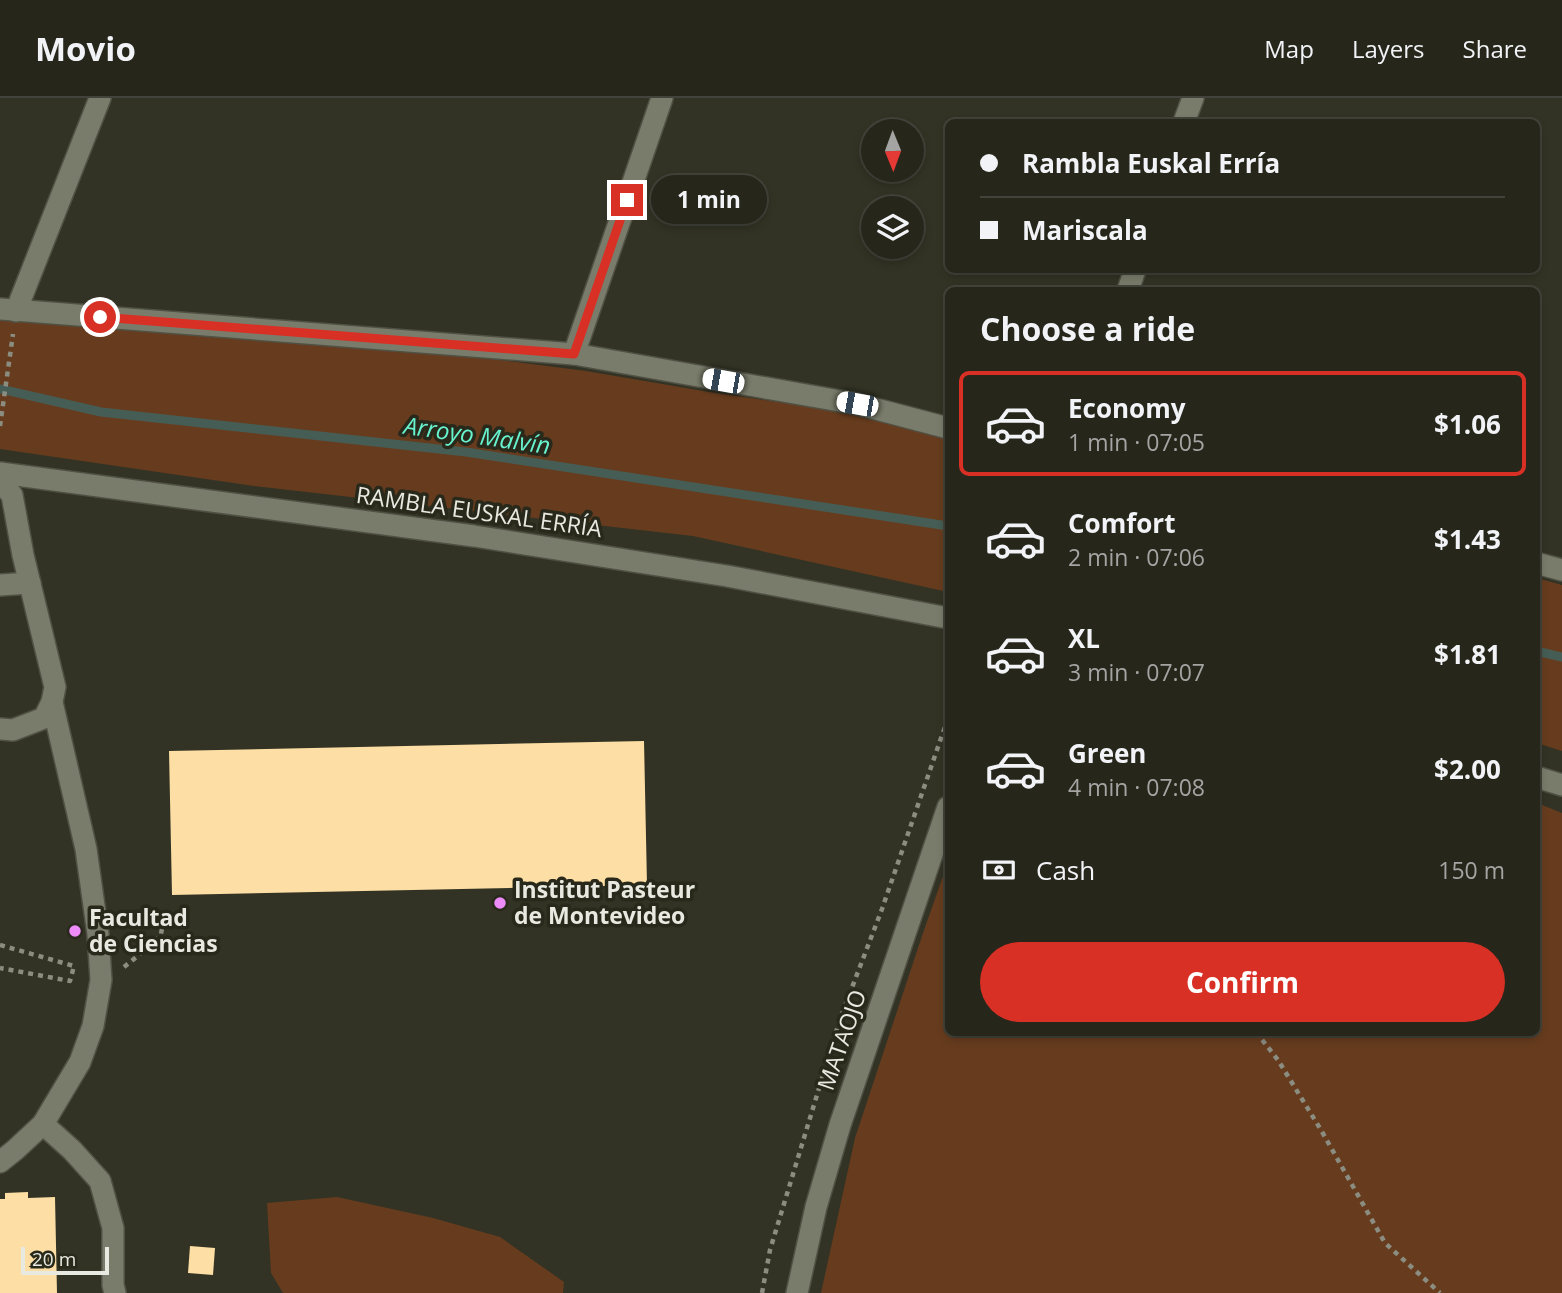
<!DOCTYPE html>
<html lang="en">
<head>
<meta charset="utf-8">
<style>
	:root { --surface:#26261b; --page:#323228; --text:#f1f3f6; --muted:#a4a5a3; --line:#42433a; --accent:#d93025 }
	body { margin:0; font-family:"Open Sans",sans-serif; background:var(--page); color:var(--text); height:100vh; display:flex; flex-direction:column; font-size:26px; white-space:nowrap }
	* { box-sizing:border-box; margin:0 }
	p { font-size:23px; color:var(--muted) }
	.icon { flex:none; width:38px; height:38px; fill:none; stroke:currentColor; stroke-width:2; stroke-linecap:round; stroke-linejoin:round }
	.map { position:relative; flex:1; overflow:hidden }
	.sheet { position:absolute; left:945px; top:189px; width:595px; height:749px; display:flex; flex-direction:column; background:var(--surface); border-radius:10px; box-shadow:0 4px 10px #0003,0 0 0 2px var(--line) }
	.sheet>* { flex:none }
	.banner { position:absolute; left:945px; top:21px; width:595px; height:154px; border-radius:10px; box-shadow:0 4px 10px #0003,0 0 0 2px var(--line); display:grid; align-content:center; height:154px; padding:0 35px; background:var(--surface) }
	.needle { width:46px; rotate:179deg }
	.buttons { position:absolute; left:861px; top:21px; display:grid; gap:14px }
	.buttons a { display:grid; place-items:center; width:63px; height:63px; border-radius:50%; background:var(--surface); box-shadow:0 4px 10px #0003,0 0 0 2px var(--line); font-size:35px }
	.scale { position:absolute; left:21px; bottom:18px; width:88px; box-sizing:border-box; padding-left:7px; border:4px solid #e8e9e0; border-top:0; font-size:19px; line-height:24px; white-space:nowrap; color:#e8e9e0; -webkit-text-stroke:5px #28291b; paint-order:stroke }
	.end { position:absolute; width:32px; height:32px; margin:-16px; border:9px solid #d93025; background:#fff; box-shadow:0 0 0 4px #fff }
	.from { border-radius:50% }
	.bubble { position:absolute; height:49px; border-radius:24px; background:var(--surface); box-shadow:0 4px 10px #0003,0 0 0 2px var(--line); font-size:23px; font-weight:700; line-height:49px; text-align:center }
	.car { position:absolute; width:21px; height:42px; margin:-21px -10px; border-radius:9px; box-shadow:0 0 5px 2px #0007; background:linear-gradient(#fff 24%,#345 0 40%,#fff 0 76%,#345 0 86%,#fff 0) }
	.banner b { display:flex; align-items:center; gap:24px; height:66px; font-size:26px }
	.banner b+b { border-top:2px solid var(--line) }
	.banner i { width:18px; height:18px; background:var(--text) }
	ul { padding:0; list-style:none }
	li { display:flex; align-items:center; gap:21px; height:105px; margin:0 14px 10px; padding:0 21px; border:4px solid transparent; border-radius:10px }
	li div { flex:1 }
	li b { display:block; font-size:26px }
	li em { font-style:normal; font-weight:700 }
	li.selected { border-color:var(--accent) }
	li>.icon { width:63px; height:63px; stroke-width:1.5 }
	h2 { padding:0 35px; font-size:32px; line-height:84px }
	.pay { display:flex; align-items:center; gap:18px; height:77px; padding:0 35px; font-size:26px }
	.pay p { margin-inline-start:auto }
	.primary-button { display:flex; gap:14px; margin-top:auto; padding:14px 35px }
	.primary-button a { flex:1; height:80px; border-radius:42px; background:var(--accent); color:#fff; font-size:28px; font-weight:700; line-height:80px; text-align:center }
	header { display:flex; align-items:center; gap:42px; box-sizing:border-box; height:98px; padding:0 35px; background:var(--surface); border-bottom:2px solid var(--line) }
	header strong { font-size:33px }
	nav { display:flex; gap:38px; margin-inline-start:auto; font-size:24px }
	.map>svg:first-child { display:block }
	.green { fill:#673c1e }
	.lines { fill:none; stroke-linecap:round; stroke-linejoin:round }
	.stream { stroke:#465d55; stroke-width:9 }
	.building { fill:#fddea4 }
	.minor-casing { stroke:#505144; stroke-width:24 }
	.path { stroke:#8c8d81; stroke-width:4.5; stroke-dasharray:5 5; stroke-linecap:butt }
	.minor { stroke:#797c6a; stroke-width:21 }
	.route { stroke:#d93025; stroke-width:9 }
	.poi-dot { fill:#ed8cf9; stroke:#28291b; stroke-width:2.5 }
	.labels { text-anchor:middle; stroke-width:7; stroke-linejoin:round; paint-order:stroke }
	.street-label { font-size:23px; fill:#e8e9e0; stroke:#28291b }
	.poi-label { font-size:23px; font-weight:bold; fill:#e8e9e0; stroke:#28291b; text-anchor:start }
	.water-label { font-size:24px; font-style:italic; fill:#68f3ce; stroke:#28291b }
</style>
</head>
<body>
<header>
<strong>Movio</strong>
<nav><a>Map</a><a>Layers</a><a>Share</a></nav>
</header>
<div class="map">
<svg width="1562" height="1195" viewBox="0 0 1562 1195">
	<rect width="100%" height="100%" fill="#323324"/>
	<g class="green">
		<path d="M0 221 349 246 477 259 586 273 715 295 827 311 948 338V494L693 438 254 388 0 351Z"/>
		<path d="M1537 480 1562 487V653L1537 645Z"/>
		<path d="M1537 705 1562 715V1195H821L855 1040 922 838 948 764V934H1536Z"/>
		<path d="M337 1099 433 1120 500 1139 564 1184 563 1195H283L271 1175 267 1105Z"/>
	</g>
	<g class="lines">
		<g class="stream">
			<path d="M0 291 101 314 466 354 948 428"/>
			<path d="M1536 553 1562 559"/>
		</g>
	</g>
	<g class="building">
		<path d="M644 643 647 787 172 797 169 653Z"/>
		<path d="M28 1094V1100L55 1099 57 1195H0V1101H5V1095Z"/>
		<path d="M190 1148 215 1150 213 1177 188 1175Z"/>
	</g>
	<g class="lines">
		<g class="minor-casing">
			<g id="minor">
				<path d="M1184 24 1193 0"/>
				<path d="M1128 192 1135 172"/>
				<path d="M0 211 574 256 857 306 948 330"/>
				<path d="M16 213 100 0"/>
				<path d="M574 256 662 0"/>
				<path d="M0 375 474 438 727 478 948 520"/>
				<path d="M0 383 12 397 23 457 55 589 52 604 44 620 13 632 0 631"/>
				<path d="M1536 465 1562 472"/>
				<path d="M0 487 30 485"/>
				<path d="M1536 679 1562 687"/>
				<path d="M43 1026 72 1052 100 1083 113 1130V1187L115 1195"/>
				<path d="M0 1064 15 1052 43 1026 80 964 93 928 101 882 98 836 86 751 52 604"/>
				<path d="M797 1195 816 1109 840 1027 948 709"/>
			</g>
		</g>
		<g class="path">
			<path d="M0 328 13 236"/>
			<path d="M0 847 74 868 70 883 0 870"/>
			<path d="M124 869 149 849 161 836 165 814"/>
			<path d="M1256 934 1278 962 1321 1032 1385 1145 1440 1195"/>
			<path d="M762 1195 770 1152 840 921 882 811 948 620"/>
		</g>
		<use href="#minor" class="minor"/>
	</g>
	<g class="lines">
		<path class="route" d="M100 219 574 256 627 102"/>
	</g>
	<g class="poi-dot">
		<circle cx="500" cy="805" r="7"/>
		<circle cx="75" cy="833" r="7"/>
	</g>
	<g class="labels">
		<g class="street-label">
			<text transform="translate(479 414) rotate(8)" y="8">RAMBLA EUSKAL ERRÍA</text>
			<text transform="translate(842 942) rotate(-71)" y="8">MATAOJO</text>
		</g>
		<g class="poi-label">
			<text x="514" y="800">Institut Pasteur<tspan x="514" dy="26">de Montevideo</tspan></text>
			<text x="89" y="828">Facultad<tspan x="89" dy="26">de Ciencias</tspan></text>
		</g>
		<g class="water-label">
			<text transform="translate(477 338) rotate(8)" y="8">Arroyo Malvín</text>
		</g>
	</g>
</svg>
<div class="buttons">
<a><svg class="needle" viewBox="-14 -14 28 28"><path d="M0-13l5 13h-10z" fill="#e53935"/><path d="M0 13l5-13h-10z" fill="#a4a5a3"/></svg></a>
<a><svg class="icon" aria-label="layers" viewBox="0 0 24 24"><path d="M12 4l9 5-9 5-9-5zM3 14l9 5 9-5"/></svg></a>
</div>
<div class="scale">20 m</div>
<i class="end from" style="left:100px;top:219px"></i>
<i class="end" style="left:627px;top:102px"></i>
<div class="bubble" style="left:651px;top:77px;width:116px">1 min</div>
<i class="car" style="left:723px;top:283px;rotate:280deg"></i>
<i class="car" style="left:857px;top:306px;rotate:280deg"></i>
<div class="banner">
<b><i class="from"></i>Rambla Euskal Erría</b>
<b><i></i>Mariscala</b>
</div>
<section class="sheet">
<h2>Choose a ride</h2>
<ul>
<li class="selected"><svg class="icon" aria-label="car" viewBox="0 0 24 24"><path d="M5 17H2v-5l4-1 3-4h7l3 4 3 1v5h-3M9 17h6M6 11h13"/><circle cx="7" cy="17" r="2"/><circle cx="17" cy="17" r="2"/></svg><div><b>Economy</b><p>1 min · 07:05</p></div><em>$1.06</em></li>
<li><svg class="icon" aria-label="car" viewBox="0 0 24 24"><path d="M5 17H2v-5l4-1 3-4h7l3 4 3 1v5h-3M9 17h6M6 11h13"/><circle cx="7" cy="17" r="2"/><circle cx="17" cy="17" r="2"/></svg><div><b>Comfort</b><p>2 min · 07:06</p></div><em>$1.43</em></li>
<li><svg class="icon" aria-label="car" viewBox="0 0 24 24"><path d="M5 17H2v-5l4-1 3-4h7l3 4 3 1v5h-3M9 17h6M6 11h13"/><circle cx="7" cy="17" r="2"/><circle cx="17" cy="17" r="2"/></svg><div><b>XL</b><p>3 min · 07:07</p></div><em>$1.81</em></li>
<li><svg class="icon" aria-label="car" viewBox="0 0 24 24"><path d="M5 17H2v-5l4-1 3-4h7l3 4 3 1v5h-3M9 17h6M6 11h13"/><circle cx="7" cy="17" r="2"/><circle cx="17" cy="17" r="2"/></svg><div><b>Green</b><p>4 min · 07:08</p></div><em>$2.00</em></li>
</ul>
<div class="pay"><svg class="icon" aria-label="cash" viewBox="0 0 24 24"><path d="M3 7h18v10H3z"/><circle cx="12" cy="12" r="2"/></svg>Cash<p>150 m</p></div>
<div class="primary-button"><a>Confirm</a></div>
</section>
</div>
</body>
</html>
